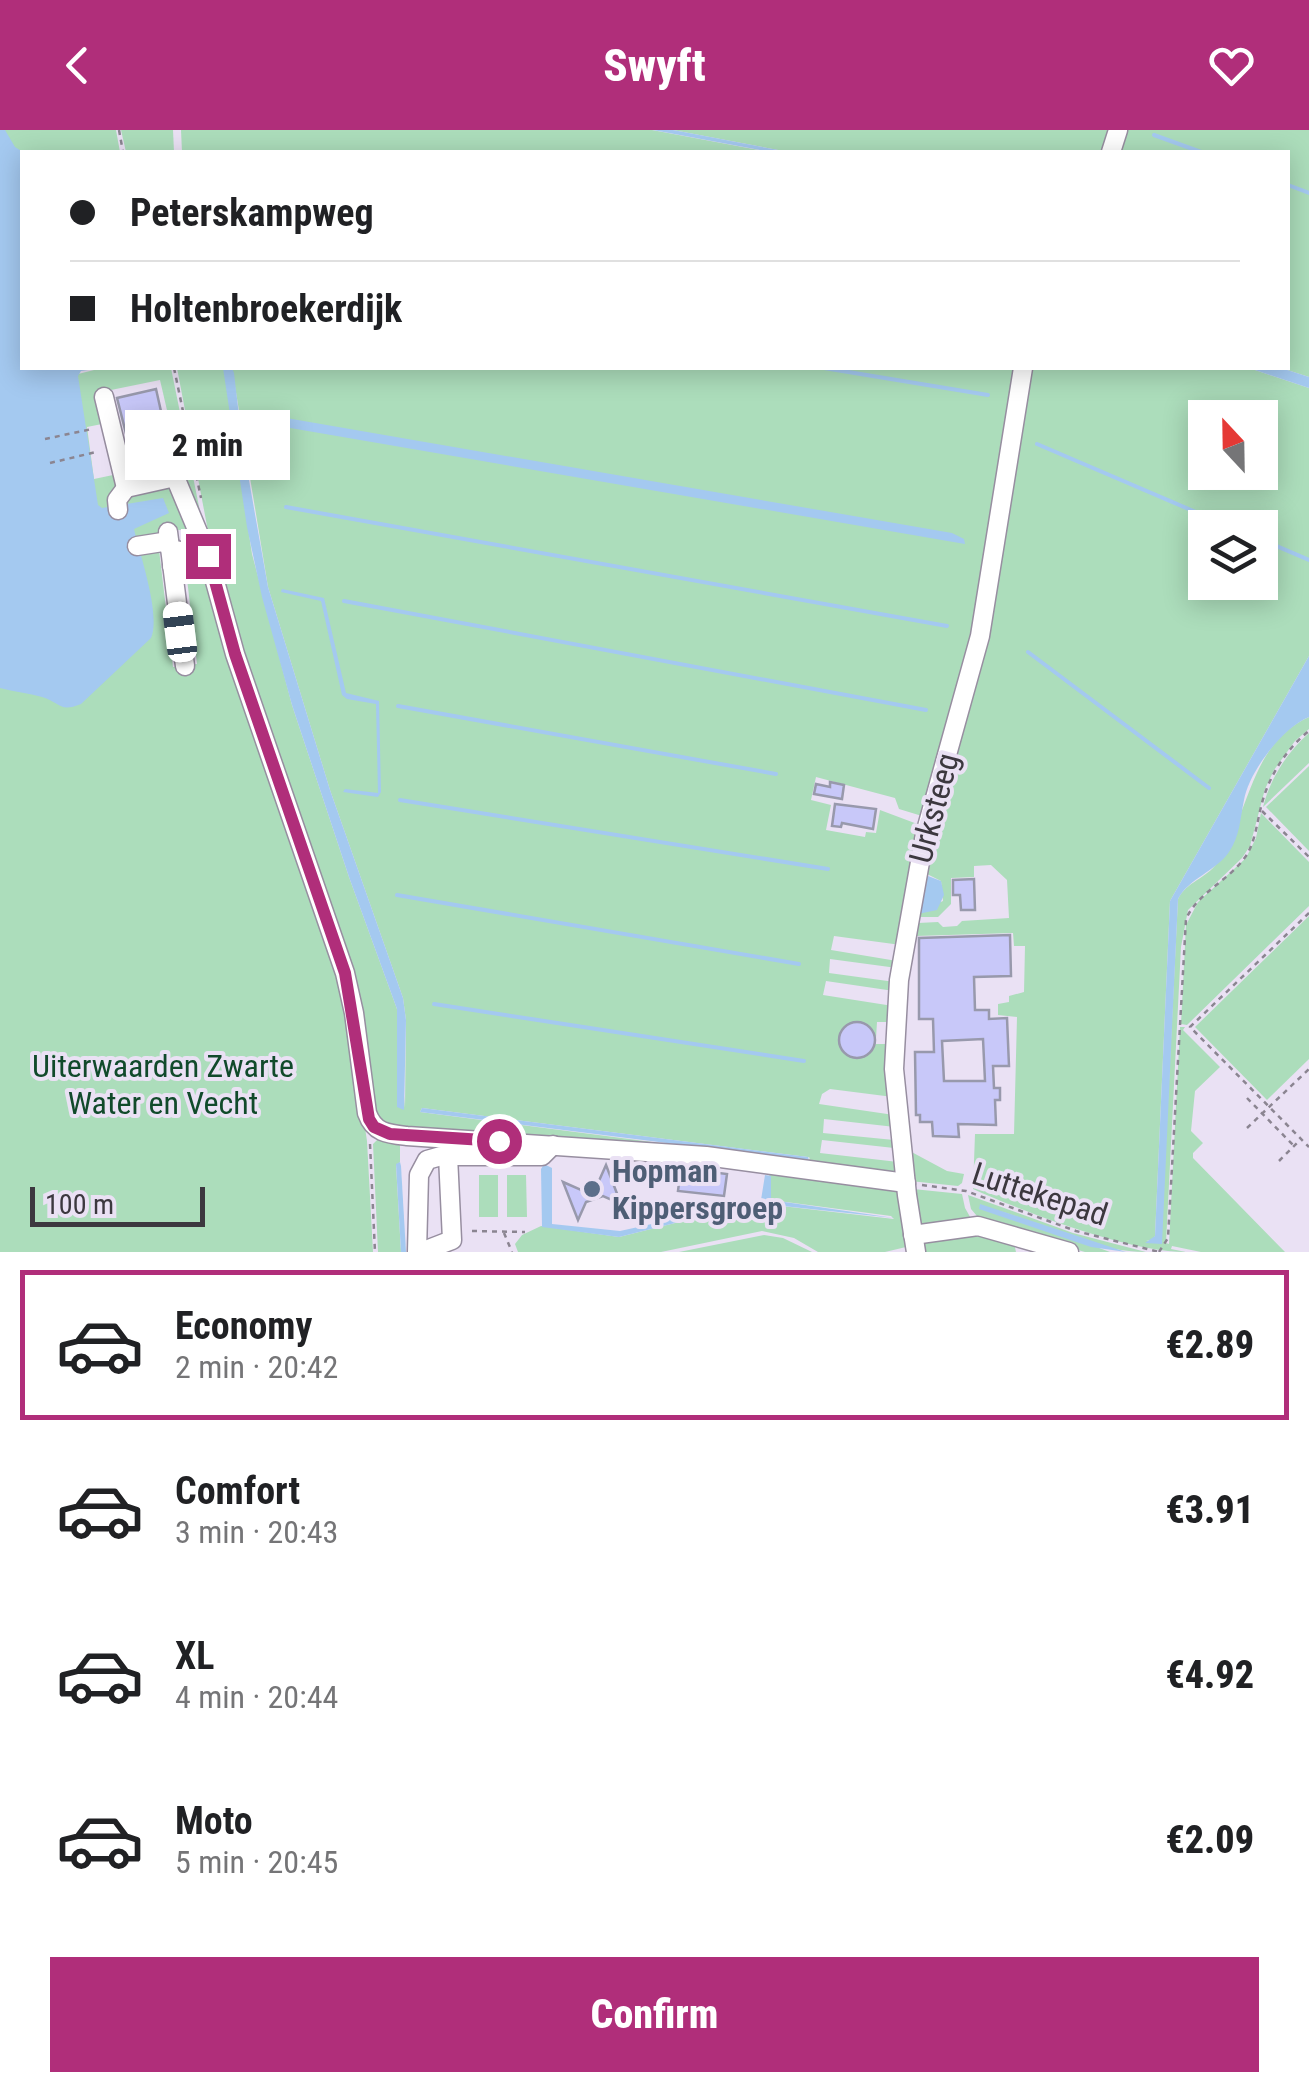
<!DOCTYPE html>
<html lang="en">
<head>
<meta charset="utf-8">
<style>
	:root { --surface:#fff; --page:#f2f2f2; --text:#202124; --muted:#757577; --line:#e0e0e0; --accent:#b02e7a }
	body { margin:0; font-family:"Roboto Condensed",sans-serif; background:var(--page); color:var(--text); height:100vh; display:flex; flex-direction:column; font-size:38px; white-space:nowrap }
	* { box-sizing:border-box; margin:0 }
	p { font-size:32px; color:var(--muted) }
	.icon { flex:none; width:55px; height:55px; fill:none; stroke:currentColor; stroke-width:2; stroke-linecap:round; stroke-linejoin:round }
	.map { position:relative; height:1122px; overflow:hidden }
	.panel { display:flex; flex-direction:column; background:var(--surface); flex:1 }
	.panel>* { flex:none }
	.guide { position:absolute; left:20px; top:20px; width:1270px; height:220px; border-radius:0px; box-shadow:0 5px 25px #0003; display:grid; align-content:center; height:220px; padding:0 50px; background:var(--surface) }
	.needle { width:65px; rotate:338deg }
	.fabs { position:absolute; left:1188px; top:270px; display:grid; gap:20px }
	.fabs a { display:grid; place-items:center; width:90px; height:90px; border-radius:0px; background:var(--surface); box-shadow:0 5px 25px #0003; font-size:50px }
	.scale { position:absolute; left:30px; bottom:25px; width:175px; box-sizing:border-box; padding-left:10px; border:5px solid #3c383f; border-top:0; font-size:28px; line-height:35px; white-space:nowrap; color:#3c383f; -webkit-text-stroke:8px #eae1f4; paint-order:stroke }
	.end { position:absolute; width:45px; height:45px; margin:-22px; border:12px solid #b02e7a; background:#fff; box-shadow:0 0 0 5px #fff }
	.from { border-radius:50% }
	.bubble { position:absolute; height:70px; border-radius:0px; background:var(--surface); box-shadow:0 5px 25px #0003; font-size:32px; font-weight:800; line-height:70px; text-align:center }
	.car { position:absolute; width:30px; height:60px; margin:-30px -15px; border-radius:12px; box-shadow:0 0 8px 2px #0007; background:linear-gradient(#fff 24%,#345 0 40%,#fff 0 76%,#345 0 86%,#fff 0) }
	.guide b { display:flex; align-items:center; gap:35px; height:95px; font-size:38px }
	.guide b+b { border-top:2px solid var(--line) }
	.guide i { width:25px; height:25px; background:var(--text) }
	ul { padding:18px 0 0; list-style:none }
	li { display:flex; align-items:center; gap:30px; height:150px; margin:0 20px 15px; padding:0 30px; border:5px solid transparent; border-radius:0px }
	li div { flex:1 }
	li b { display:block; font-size:38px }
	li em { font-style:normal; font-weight:800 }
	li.current { border-color:var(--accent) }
	li>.icon { width:90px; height:90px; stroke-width:1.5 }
	.cta { display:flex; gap:20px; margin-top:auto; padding:20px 50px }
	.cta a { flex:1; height:115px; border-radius:0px; background:var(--accent); color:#fff; font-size:40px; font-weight:800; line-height:115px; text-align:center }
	header { display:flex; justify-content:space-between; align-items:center; height:130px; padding:0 50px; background:var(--accent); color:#fff; font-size:45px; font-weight:800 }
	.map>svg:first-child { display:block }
	.green { fill:#acddbb; fill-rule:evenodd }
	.water { fill:#a4c9f0 }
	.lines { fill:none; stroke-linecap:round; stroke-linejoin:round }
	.stream { stroke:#a4c9f0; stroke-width:4 }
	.building { fill:#c8c8f9; stroke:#9899ac; stroke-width:2.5; fill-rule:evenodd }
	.minor-casing { stroke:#978ea0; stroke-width:21 }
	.path { stroke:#8b8591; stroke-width:2.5; stroke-dasharray:5 5; stroke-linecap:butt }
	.minor { stroke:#fff; stroke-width:18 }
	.route { stroke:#b02e7a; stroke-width:12 }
	.service-dot { fill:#5c6f8a; stroke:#eae1f4; stroke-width:4 }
	.labels { text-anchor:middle; stroke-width:8; stroke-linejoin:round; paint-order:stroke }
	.street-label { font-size:32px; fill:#3c383f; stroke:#eae1f4 }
	.park-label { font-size:32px; fill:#114a2b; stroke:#eae1f4 }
	.service-label { font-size:32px; font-weight:bold; fill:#4e5e75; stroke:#eae1f4; text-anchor:start }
</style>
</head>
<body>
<header><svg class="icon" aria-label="back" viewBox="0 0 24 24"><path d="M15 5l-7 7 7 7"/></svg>Swyft<svg class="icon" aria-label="heart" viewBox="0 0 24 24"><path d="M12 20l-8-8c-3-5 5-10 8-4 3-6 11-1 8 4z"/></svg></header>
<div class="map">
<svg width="1309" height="1122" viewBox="0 0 1309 1122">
	<rect width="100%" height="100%" fill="#eae1f4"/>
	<g class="green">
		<path d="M0 0H116L120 22H22V238L78 244 102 238H171L207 416 185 358 160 250 111 260 102 294 87 297 94 349 113 345 118 368 168 357 182 367 203 418 191 417 187 399 157 403 173 537 197 534 187 449 209 446 342 844 367 1011 373 1122H0Z"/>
		<path d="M121 0H173L174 22H126Z"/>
		<path d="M181 0H652L770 22H182Z"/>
		<path d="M673 0H1115L1108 22H789Z"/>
		<path d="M1121 0H1309V247L1281 238H1288V22H1114Z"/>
		<path d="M177 238H223L224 240 252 424 292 575 349 747 397 879 405 978 406 890 403 868 330 660 268 457 232 238H1020L977 506 922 686 899 679 895 668 816 647 811 670 831 675 826 700 865 707 866 702 876 703 880 680 920 695 901 815 834 806 831 820 897 831V838L830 829 829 843 895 852 894 861 826 851 823 865 893 876 892 892H877L876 908C872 895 862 890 848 894L839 909 842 921 856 929 867 926 876 914H891L893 967 830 959 822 964 819 974 894 985 895 997 824 989 823 1003 894 1010V1018L822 1010 820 1023 898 1032 900 1044 390 1001 374 993 356 882 216 443ZM422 978 808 1027 810 1028 807 1032 420 982Z"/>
		<path d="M1026 238H1249L1309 258V526L1170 771 1155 1106 1153 1110H1146L1161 1113 1178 769C1186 752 1207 748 1217 733 1250 685 1249 614 1309 587V599L1295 611 1274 640 1265 659 1250 716 1242 728 1188 780 1181 817 1166 1113 1169 1114 1180 897H1185L1183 900 1220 937 1195 961 1191 1001 1203 1013 1193 1023V1028L1285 1122H1201L1172 1116 1171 1119 1186 1122C1128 1122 1027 1083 973 1059L975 1004H1014L1017 887 998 885V874L1009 872V866L1024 862 1025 816H1014L1013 803 916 806 918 793 938 792 943 797 957 796 962 791 1009 788 1007 750 991 735 974 736V747L951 748V774L938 787H920L915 783 922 729 965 577ZM1205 288H1260V342H1205ZM1205 398H1260V452H1205ZM927 744 941 751 943 771 917 782Z"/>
		<path d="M1309 603V633L1263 677C1270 649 1287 622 1309 603Z"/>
		<path d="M1309 636V721L1266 677Z"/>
		<path d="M1261 683 1309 732V776L1187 895 1181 894 1186 795 1198 772 1246 728 1256 708Z"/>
		<path d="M1309 786V929L1267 970 1195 897Z"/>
		<path d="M380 1007 400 1009V1032L396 1035 401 1122H378L373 1014Z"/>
		<path d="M906 1019 947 1041 964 1044 962 1053 958 1056 910 1051Z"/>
		<path d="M764 1042 900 1058 910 1112 906 1117 885 1122H818L794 1108 762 1101 661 1122H518L515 1114 522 1105 541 1096 619 1107 755 1073 894 1089 891 1086 771 1070 770 1046Z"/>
		<rect x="479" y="1045" width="19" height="42"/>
		<path d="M507 1045H526L527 1087H507Z"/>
		<path d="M913 1059 962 1064 965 1078 973 1092 921 1098Z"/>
		<path d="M968 1065 1073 1103 1146 1122C1095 1122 1048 1096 1000 1081L1110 1122H1085L982 1092 971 1079Z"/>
		<path d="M973 1101 1014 1113 1016 1122H920L923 1110Z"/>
		<path d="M764 1105 783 1108 812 1122H679Z"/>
	</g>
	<g class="water">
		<path d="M0 0H5L15 17 23 22 22 238H102L81 241 78 246 98 375 102 378 163 368 169 383 134 399C140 425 161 485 151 508L81 574C59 583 60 572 42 567 29 563 14 562 0 558Z"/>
		<path d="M653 0H673L789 22H770Z"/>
		<path d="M223 238H232L234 243 242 311 268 457 330 660 403 868 406 890 404 980 397 977V879L349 747 292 575 262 467 247 397Z"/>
		<path d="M1249 238H1281L1309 247V258Z"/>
		<path d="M269 285 952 403 964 409 965 414 267 294Z"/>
		<path d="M282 459 324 468 346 563 379 571 381 662 378 667 343 662 345 659 378 663 376 574 347 569 342 565 321 471 281 462Z"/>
		<path d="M1309 526V587C1282 598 1249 642 1244 670 1240 689 1240 706 1229 722 1216 741 1188 749 1178 769L1162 1114 1145 1113 1155 1106 1170 771Z"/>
		<path d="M928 737V746L941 751 944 765 937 780 918 784Z"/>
		<path d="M422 978 808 1027 809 1031 420 982Z"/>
		<path d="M400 1032 401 1036 406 1122H401L396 1034Z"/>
		<path d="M544 1034 552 1038V1094L620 1101 761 1070 765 1045 771 1046V1070L894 1088 755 1073 619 1107 542 1097 541 1039Z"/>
		<path d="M980 1074 1126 1122 1091 1117 979 1079Z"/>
	</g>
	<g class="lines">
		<g class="stream">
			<path d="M1154 5 1201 22"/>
			<path d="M1288 55 1309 63"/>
			<path d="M824 238 988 265"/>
			<path d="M1037 314 1233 398"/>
			<path d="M286 377 947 496"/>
			<path d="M1260 409 1309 430"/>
			<path d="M344 471 926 580"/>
			<path d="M1028 522 1209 658"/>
			<path d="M398 576 776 644"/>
			<path d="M400 670 828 739"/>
			<path d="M397 765 799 834"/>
			<path d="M434 874 804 931"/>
		</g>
	</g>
	<g class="building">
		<path d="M156 259 173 335 136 343 117 268Z"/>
		<path d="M830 652 844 655 842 669 814 664 816 654 830 657Z"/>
		<path d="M835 674 876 679 873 699 842 693 841 697 832 696Z"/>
		<path d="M974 749 975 780H961L960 765H953V750Z"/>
		<path d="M1010 805 1011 846 974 847 975 880H989V889L1007 888 1009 936H993L994 958H1000V970H995L996 995 958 994 959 1007 933 1006 932 992H920V985H916L915 922H934L933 889H919V808ZM983 909 985 951H944L942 911Z"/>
		<circle cx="857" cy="910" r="18"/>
		<path d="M606 1035 621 1074 603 1066 586 1072 578 1090 563 1052 581 1060 598 1053Z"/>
		<path d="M680 1038 727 1044 724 1066 678 1061 679 1053 667 1052 668 1043 680 1044Z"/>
	</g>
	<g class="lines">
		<g class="minor-casing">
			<g id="minor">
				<path d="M1111 22 1118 0"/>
				<path d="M104 267 126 358 175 347 208 426 235 524 345 843 354 883 367 983C374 1003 388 1004 407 1006L706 1026 906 1053"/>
				<path d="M118 380 117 370 126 358"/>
				<path d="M168 402 185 536"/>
				<path d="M137 416 169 411"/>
				<path d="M170 419 208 426"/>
				<path d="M172 436 213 444"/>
				<path d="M913 1105 978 1096 1069 1122"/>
				<path d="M417 1122 419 1045 427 1030 441 1026H542L553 1015"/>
				<path d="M421 1122 452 1110 448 1026"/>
				<path d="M916 1122 907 1065 894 939 899 850 925 704 980 506 1023 238"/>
			</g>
		</g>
		<g class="path">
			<path d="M119 0 123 22"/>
			<path d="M174 238 201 368"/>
			<path d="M45 309 92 299"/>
			<path d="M50 333 96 322"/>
			<path d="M1262 681 1309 727"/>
			<path d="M1309 783 1190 897 1309 1017"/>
			<path d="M1247 968 1294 1016"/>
			<path d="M1247 998 1309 939"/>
			<path d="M370 1014 375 1122"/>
			<path d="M1279 1031 1300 1010"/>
			<path d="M922 1055 966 1061 1076 1101 1159 1122"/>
			<path d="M472 1101 525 1102"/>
			<path d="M504 1103 512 1122"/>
			<path d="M1159 1122 1168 1108 1186 789C1198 762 1229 751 1246 726 1256 710 1257 691 1262 673 1269 646 1287 618 1309 601"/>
		</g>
		<use href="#minor" class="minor"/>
	</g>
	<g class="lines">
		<path class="route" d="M208 426 235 524 345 843 369 989 374 997 390 1004 499 1011"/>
	</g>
	<circle class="service-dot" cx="592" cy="1059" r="10"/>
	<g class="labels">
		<g class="street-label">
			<text transform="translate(934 678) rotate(-75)" y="11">Urksteeg</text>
			<text transform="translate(1040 1064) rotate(18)" y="11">Luttekepad</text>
		</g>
		<g class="park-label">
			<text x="163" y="947">Uiterwaarden Zwarte<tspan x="163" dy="37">Water en Vecht</tspan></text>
		</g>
		<g class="service-label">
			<text x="612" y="1052">Hopman<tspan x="612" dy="37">Kippersgroep</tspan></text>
		</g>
	</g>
</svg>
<div class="fabs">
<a><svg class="needle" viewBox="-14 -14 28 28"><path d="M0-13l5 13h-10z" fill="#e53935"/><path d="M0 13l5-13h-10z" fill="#757577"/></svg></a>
<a><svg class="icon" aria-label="layers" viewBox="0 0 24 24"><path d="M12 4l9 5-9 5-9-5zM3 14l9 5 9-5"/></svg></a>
</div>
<div class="scale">100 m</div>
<i class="end from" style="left:499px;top:1011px"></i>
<i class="end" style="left:208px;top:426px"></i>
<div class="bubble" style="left:125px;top:280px;width:165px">2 min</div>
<i class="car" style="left:180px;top:502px;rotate:353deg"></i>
<div class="guide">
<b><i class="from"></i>Peterskampweg</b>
<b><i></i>Holtenbroekerdijk</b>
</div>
</div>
<section class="panel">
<ul>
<li class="current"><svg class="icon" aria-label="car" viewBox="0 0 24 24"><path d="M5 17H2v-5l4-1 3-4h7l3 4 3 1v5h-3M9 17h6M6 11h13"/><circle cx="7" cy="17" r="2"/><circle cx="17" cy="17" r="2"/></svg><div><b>Economy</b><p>2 min · 20:42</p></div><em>€2.89</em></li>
<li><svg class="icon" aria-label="car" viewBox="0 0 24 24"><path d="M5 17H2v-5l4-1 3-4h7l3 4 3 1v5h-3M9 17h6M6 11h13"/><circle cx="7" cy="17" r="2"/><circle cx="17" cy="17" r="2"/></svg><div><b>Comfort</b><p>3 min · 20:43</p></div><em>€3.91</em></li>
<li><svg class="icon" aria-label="car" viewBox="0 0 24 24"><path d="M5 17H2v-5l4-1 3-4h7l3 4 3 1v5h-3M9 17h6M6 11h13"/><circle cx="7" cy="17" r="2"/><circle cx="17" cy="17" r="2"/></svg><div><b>XL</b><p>4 min · 20:44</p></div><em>€4.92</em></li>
<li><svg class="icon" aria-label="car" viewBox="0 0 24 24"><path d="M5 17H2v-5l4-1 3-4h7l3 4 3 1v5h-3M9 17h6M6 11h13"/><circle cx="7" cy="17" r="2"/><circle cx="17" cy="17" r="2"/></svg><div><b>Moto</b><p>5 min · 20:45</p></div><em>€2.09</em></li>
</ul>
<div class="cta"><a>Confirm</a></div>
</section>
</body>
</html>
